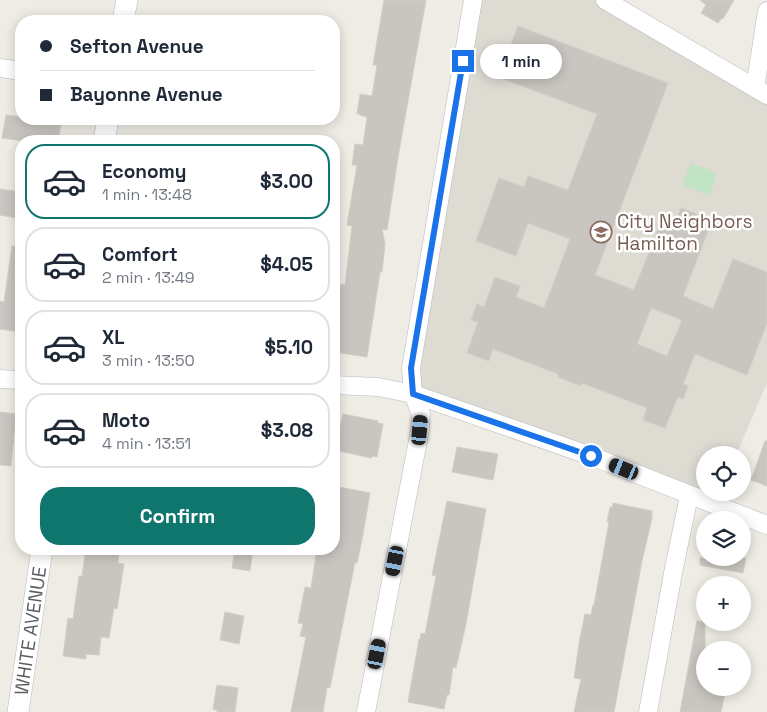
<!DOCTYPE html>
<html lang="en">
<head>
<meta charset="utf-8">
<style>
	:root { --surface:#fff; --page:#f6f6f7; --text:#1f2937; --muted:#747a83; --line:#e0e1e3; --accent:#0f766e }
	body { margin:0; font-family:"Space Grotesk",sans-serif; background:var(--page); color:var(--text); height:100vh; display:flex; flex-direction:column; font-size:19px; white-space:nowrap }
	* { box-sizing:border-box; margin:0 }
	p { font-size:16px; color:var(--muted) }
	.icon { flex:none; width:28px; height:28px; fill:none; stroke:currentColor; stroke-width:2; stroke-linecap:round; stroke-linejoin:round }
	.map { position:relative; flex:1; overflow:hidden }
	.drawer { position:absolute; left:15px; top:135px; width:325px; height:420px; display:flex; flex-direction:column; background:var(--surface); border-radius:20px; box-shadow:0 2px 12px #0003 }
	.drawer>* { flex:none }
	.guide { position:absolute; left:15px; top:15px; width:325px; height:110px; border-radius:20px; box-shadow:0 2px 12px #0003; display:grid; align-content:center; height:110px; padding:0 25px; background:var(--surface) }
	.fabs { position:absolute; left:696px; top:446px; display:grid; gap:10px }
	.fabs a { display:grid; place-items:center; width:55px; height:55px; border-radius:50%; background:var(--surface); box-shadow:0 2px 12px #0003; font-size:25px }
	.end { position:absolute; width:22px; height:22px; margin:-11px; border:6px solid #1a73e8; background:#fff; box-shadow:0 0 0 2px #fff }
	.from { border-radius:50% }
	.bubble { position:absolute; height:35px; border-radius:18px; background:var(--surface); box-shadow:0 2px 12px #0003; font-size:16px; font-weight:700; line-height:35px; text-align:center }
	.car { position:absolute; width:15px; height:30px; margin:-15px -8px; border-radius:6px; box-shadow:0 0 4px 1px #0007; background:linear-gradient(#222 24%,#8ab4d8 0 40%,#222 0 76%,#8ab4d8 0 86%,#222 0) }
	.guide b { display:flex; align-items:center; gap:18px; height:48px; font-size:19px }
	.guide b+b { border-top:1px solid var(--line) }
	.guide i { width:12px; height:12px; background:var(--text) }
	ul { padding:9px 0 0; list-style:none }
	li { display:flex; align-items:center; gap:15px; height:75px; margin:0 10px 8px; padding:0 15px; border:2px solid var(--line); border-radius:20px }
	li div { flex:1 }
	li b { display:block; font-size:19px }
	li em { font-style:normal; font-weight:700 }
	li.active { border-color:var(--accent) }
	li>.icon { width:45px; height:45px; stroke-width:1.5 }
	.button { display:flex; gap:10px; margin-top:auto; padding:10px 25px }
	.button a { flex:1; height:58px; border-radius:20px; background:var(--accent); color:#fff; font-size:20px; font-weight:700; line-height:58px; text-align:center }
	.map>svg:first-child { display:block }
	.education { fill:#dddbd2 }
	.green { fill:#c1e4c4 }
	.building { fill:#c9c6c1; stroke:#d2cec2; fill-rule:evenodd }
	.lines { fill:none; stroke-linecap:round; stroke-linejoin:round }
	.minor-casing { stroke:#b6b9bd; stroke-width:19 }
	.tertiary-casing { stroke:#b6b9bd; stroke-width:22 }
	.minor { stroke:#fff; stroke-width:18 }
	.tertiary { stroke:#fff; stroke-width:21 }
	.route { stroke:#1a73e8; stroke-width:6 }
	.labels { text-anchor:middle; stroke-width:5; stroke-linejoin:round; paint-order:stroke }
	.education-label { font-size:19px; fill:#785e54; stroke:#fff; text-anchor:start }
	.street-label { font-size:19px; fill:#5c5f64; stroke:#fff }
</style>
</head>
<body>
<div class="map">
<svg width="767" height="712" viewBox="0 0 767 712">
	<rect width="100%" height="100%" fill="#eeece4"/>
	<path class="education" d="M474 0H608L767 95V383L736 455H705V492L720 493 715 505 413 394Z"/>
	<path class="green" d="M691 163 714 172 716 177 709 195 682 185Z"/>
	<g class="building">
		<path d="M384 0H426L398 157 387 230 382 229 385 244 382 272H380L367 357 334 352V294L339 295 341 284 345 285 352 226 347 225 357 165H352L355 144 363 145 367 117 360 115V114H357L360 94 372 96 377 65H373Z"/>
		<path d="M700 0H734L723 19 722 18 718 23 701 13 706 5Z"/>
		<path d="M518 26 668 83 595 275 634 290 664 214 676 219 681 208 699 215 695 226 708 231 683 296 713 309 733 259 767 272V323L747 375 695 354 683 384 688 386 683 399 678 397 665 428 643 420 647 408 582 383 581 386 558 377V374L493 349 489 361 467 353 478 322 471 320 477 304 484 307 495 277 520 286 516 297 544 308 570 239 528 223 516 256 476 241 499 178 524 187 528 176 568 190 597 114 498 77ZM651 308 682 320 667 356 637 344Z"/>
		<path d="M6 115 21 117V119H62L58 141H25L2 138Z"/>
		<path d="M0 189 21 192V219L0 215Z"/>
		<path d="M12 246H21V332L0 329V301L4 302Z"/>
		<path d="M0 412 16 414 11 466 0 465Z"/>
		<path d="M343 414 378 421V423L383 424 377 457 372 456 371 458 335 450Z"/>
		<path d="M765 441H767V486L751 480Z"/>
		<path d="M457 447 498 454 493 480 452 472Z"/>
		<path d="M334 486 370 493 362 540 357 563 355 562 330 688 327 687 323 712H291L306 637 300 636 303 624 298 623 305 587 311 588 317 549H334Z"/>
		<path d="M447 501 486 509 466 624 456 668 453 667 449 695H447L444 709 408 702 419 639H420L421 633 425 634 436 576 432 575Z"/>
		<path d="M613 503 652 511V518L642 561 614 712H574L581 679 574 678 580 638 585 614 591 615 593 605H594L609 522H607L610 507 612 508Z"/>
		<path d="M86 549H107L119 550 118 563 124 564 117 609 114 608 109 638 101 637 99 655 86 654V659L63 656 68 618 73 619 79 576H82Z"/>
		<path d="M235 549H253L250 571 232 568Z"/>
		<path d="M700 558H746L743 573 700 565Z"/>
		<path d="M225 612 244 616 239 644 220 640Z"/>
		<path d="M697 621 705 622V688H726L721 712H680Z"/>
		<path d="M217 685 238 688 235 712H217V710L213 709Z"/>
	</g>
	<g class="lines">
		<g class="minor-casing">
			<g id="minor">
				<path d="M605 0 767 95"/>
				<path d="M0 68 21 71"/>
				<path d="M755 88 767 11"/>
				<path d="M0 379 21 380"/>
				<path d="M334 385 378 387 413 394 591 456 767 525"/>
				<path d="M366 712 420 430 421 414 413 394 411 368 473 0"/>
				<path d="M648 712 673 573 689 496"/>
			</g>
		</g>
		<g class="tertiary-casing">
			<g id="tertiary">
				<path d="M123 21 127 0"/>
				<path d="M104 141 108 119"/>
				<path id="s1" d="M18 712 42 549"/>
			</g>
		</g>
		<use href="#minor" class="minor"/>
		<use href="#tertiary" class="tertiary"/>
	</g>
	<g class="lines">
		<path class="route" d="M463 61 411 368 413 394 591 456"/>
	</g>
	<defs>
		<g id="school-ring" transform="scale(1.125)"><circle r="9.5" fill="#fff" stroke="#8d6e63" stroke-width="1.5"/><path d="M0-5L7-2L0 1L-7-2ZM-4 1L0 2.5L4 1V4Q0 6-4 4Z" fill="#8d6e63"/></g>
	</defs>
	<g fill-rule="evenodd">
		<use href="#school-ring" x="601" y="232"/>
	</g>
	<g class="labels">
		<g class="education-label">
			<text x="617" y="228">City Neighbors<tspan x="617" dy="22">Hamilton</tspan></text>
		</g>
		<g class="street-label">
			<text dy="7" stroke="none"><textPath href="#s1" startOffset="82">WHITE AVENUE</textPath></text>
		</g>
	</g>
</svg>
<div class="fabs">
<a><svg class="icon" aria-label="locate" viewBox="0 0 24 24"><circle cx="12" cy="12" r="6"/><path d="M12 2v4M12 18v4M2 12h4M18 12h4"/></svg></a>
<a><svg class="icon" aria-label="layers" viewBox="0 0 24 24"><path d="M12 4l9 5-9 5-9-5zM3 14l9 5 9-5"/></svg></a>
<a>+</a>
<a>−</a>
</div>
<i class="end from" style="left:591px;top:456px"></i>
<i class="end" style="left:463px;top:61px"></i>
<div class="bubble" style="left:480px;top:44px;width:82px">1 min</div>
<i class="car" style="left:420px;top:430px;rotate:5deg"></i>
<i class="car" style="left:624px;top:469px;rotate:292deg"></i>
<i class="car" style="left:395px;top:561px;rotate:191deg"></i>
<i class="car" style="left:377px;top:654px;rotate:11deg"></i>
<div class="guide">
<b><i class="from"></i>Sefton Avenue</b>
<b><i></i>Bayonne Avenue</b>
</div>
<section class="drawer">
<ul>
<li class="active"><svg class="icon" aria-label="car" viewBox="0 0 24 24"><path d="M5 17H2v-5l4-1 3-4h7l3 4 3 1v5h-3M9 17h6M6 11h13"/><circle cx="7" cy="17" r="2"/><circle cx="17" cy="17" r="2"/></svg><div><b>Economy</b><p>1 min · 13:48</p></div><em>$3.00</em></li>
<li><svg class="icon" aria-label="car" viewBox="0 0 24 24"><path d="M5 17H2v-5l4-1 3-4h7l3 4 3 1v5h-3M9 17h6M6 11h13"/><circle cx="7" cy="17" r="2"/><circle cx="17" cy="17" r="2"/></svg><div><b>Comfort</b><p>2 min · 13:49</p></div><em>$4.05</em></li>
<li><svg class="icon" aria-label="car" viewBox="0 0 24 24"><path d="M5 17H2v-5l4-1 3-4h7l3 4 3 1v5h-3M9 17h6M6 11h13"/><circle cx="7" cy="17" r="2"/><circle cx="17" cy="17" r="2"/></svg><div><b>XL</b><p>3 min · 13:50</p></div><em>$5.10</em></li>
<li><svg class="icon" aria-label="car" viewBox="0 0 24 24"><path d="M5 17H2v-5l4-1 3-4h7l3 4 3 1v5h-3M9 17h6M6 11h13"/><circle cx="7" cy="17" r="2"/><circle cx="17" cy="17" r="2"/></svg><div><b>Moto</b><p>4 min · 13:51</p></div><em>$3.08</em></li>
</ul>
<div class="button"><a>Confirm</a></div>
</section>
</div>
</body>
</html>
